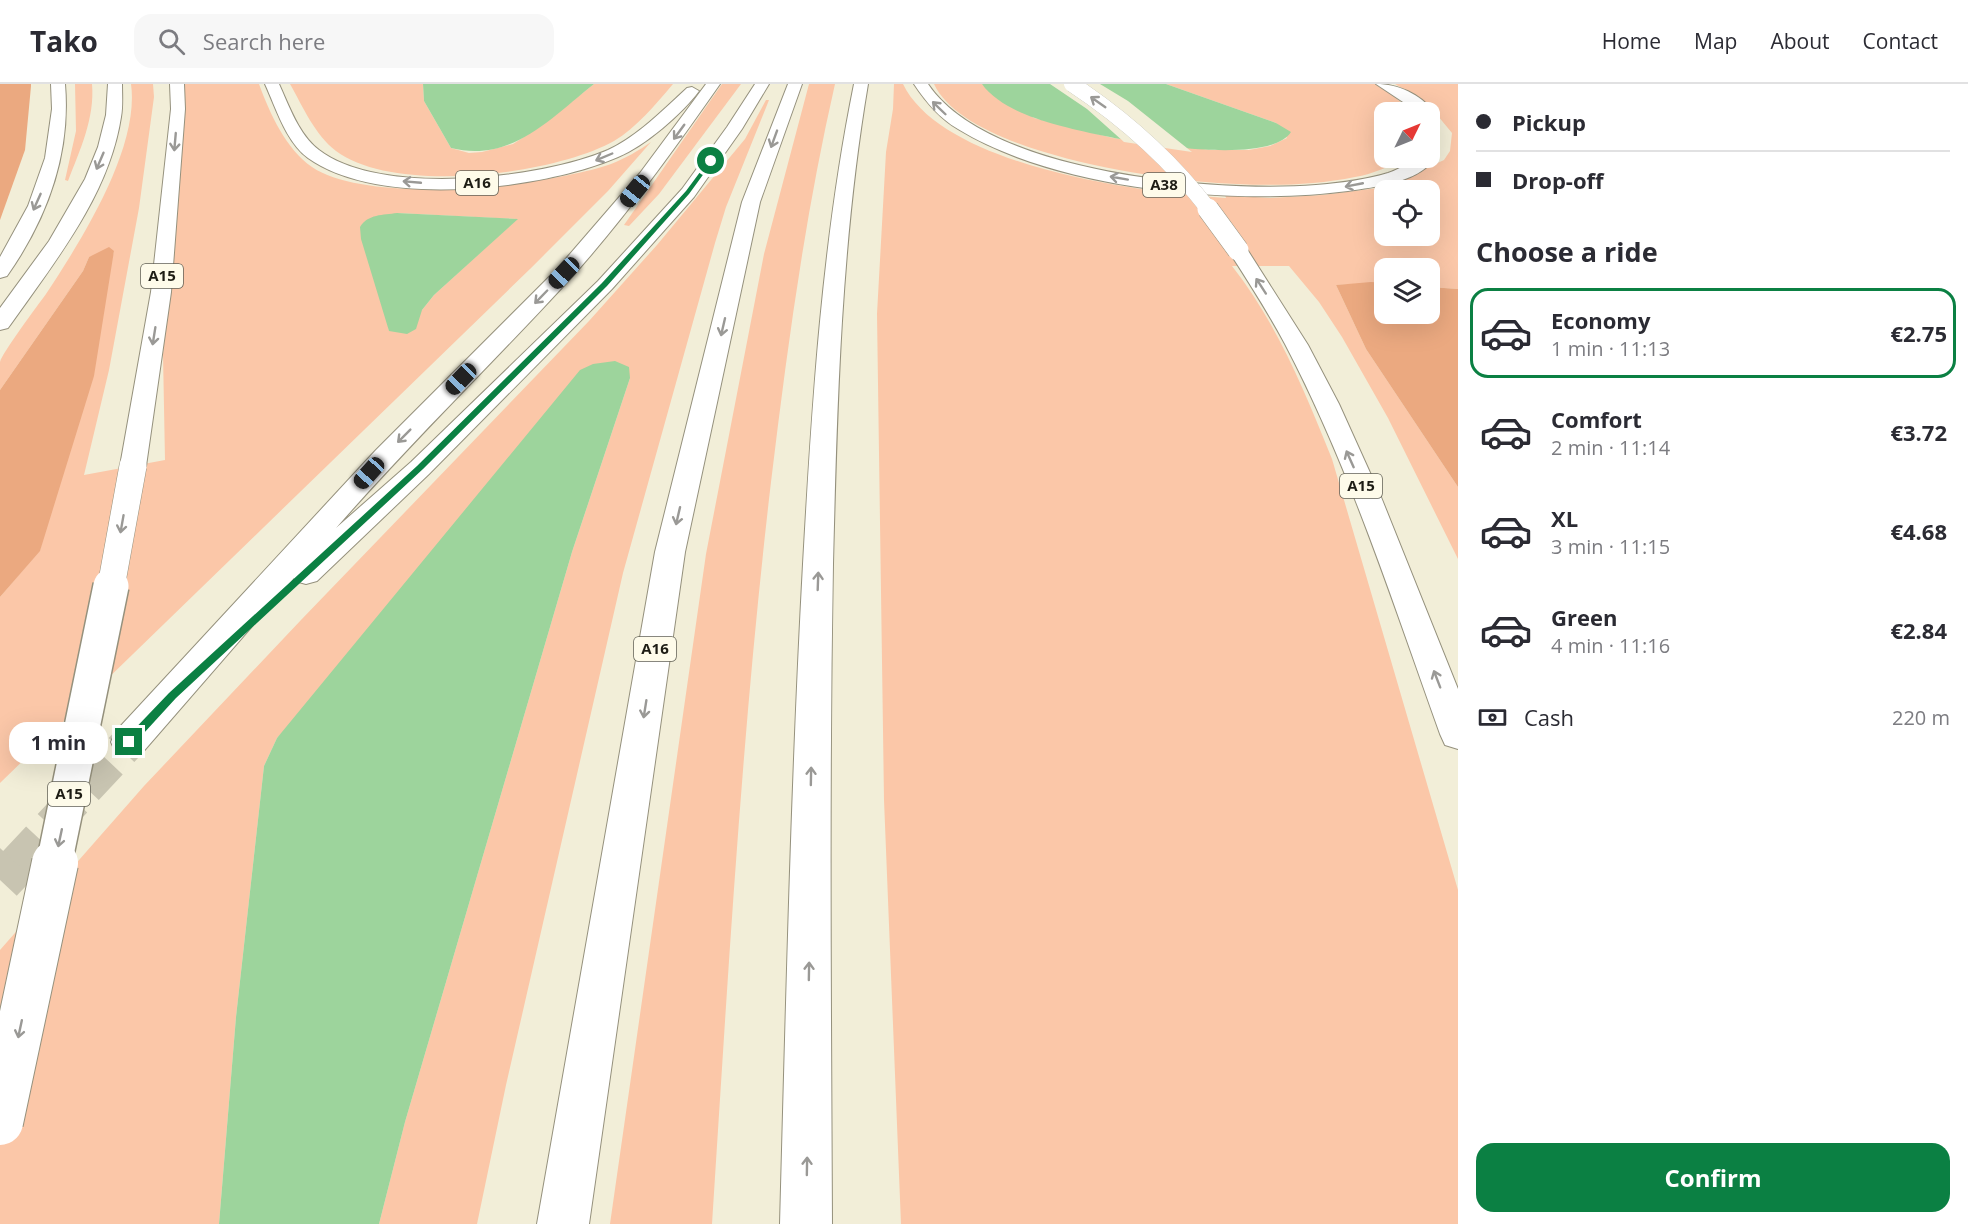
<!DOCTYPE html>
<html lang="en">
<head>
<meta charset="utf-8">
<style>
	:root { --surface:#fff; --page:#f7f7f7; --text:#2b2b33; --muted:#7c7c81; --line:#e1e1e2; --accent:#0b8043 }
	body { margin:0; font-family:"Open Sans",sans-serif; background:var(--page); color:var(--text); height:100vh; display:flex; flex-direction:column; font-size:22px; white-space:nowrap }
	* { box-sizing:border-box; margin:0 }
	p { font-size:20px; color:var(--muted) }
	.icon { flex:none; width:33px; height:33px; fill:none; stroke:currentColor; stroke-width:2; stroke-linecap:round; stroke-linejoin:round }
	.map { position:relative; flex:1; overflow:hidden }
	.details { display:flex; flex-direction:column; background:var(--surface); width:510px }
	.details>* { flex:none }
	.banner { display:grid; align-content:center; height:132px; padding:0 18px; background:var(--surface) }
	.needle { width:39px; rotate:47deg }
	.controls { position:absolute; left:1374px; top:18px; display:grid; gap:12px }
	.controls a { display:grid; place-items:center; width:66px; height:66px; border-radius:12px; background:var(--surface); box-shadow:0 6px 24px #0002; font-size:30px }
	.end { position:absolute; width:27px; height:27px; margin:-14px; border:8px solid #0b8043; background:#fff; box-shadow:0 0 0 3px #fff }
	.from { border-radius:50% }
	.bubble { position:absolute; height:42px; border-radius:18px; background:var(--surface); box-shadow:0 6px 24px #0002; font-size:20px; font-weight:700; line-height:42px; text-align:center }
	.car { position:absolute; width:18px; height:36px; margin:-18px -9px; border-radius:8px; box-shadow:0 0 4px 2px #0007; background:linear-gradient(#222 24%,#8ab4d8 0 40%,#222 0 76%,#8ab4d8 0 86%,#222 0) }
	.banner b { display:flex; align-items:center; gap:21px; height:57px; font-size:22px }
	.banner b+b { border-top:2px solid var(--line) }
	.banner i { width:15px; height:15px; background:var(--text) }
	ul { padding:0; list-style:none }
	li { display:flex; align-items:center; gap:18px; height:90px; margin:0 12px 9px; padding:0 6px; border:3px solid transparent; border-radius:18px }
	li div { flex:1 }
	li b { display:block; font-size:22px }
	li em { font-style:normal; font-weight:700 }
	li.selected { border-color:var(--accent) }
	li>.icon { width:54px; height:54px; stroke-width:1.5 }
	h2 { padding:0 18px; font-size:27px; line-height:72px }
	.pay { display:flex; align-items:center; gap:15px; height:66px; padding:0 18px; font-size:22px }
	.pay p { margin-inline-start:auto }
	.action { display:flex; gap:12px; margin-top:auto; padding:12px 18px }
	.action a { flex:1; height:69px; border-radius:18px; background:var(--accent); color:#fff; font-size:24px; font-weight:700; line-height:69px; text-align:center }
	header { display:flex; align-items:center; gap:36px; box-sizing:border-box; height:84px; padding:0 30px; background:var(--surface); border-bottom:2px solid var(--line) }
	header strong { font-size:28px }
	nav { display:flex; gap:33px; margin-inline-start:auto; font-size:21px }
	.search { width:420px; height:54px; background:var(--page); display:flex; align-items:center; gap:15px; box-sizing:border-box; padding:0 21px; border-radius:18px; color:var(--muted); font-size:22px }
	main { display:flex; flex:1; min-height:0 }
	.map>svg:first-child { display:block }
	.green { fill:#fbc7a8; fill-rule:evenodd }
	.forest { fill:#eba980 }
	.water { fill:#9dd49c }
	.pier { fill:#f2eed8 }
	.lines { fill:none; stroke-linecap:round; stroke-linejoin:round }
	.highway-tunnel-far1 { stroke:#c8c4b1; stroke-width:35; stroke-dasharray:35 17; stroke-linecap:butt }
	.highway-tunnel { stroke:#c8c4b1; stroke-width:46; stroke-dasharray:46 22; stroke-linecap:butt }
	.highway-casing { stroke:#95917d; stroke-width:2 }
	.highway { fill:#fff; fill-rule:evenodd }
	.highway-bridge-far4-casing { stroke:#95917d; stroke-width:16; stroke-linecap:butt }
	.highway-bridge-far3-casing { stroke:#95917d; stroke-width:22; stroke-linecap:butt }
	.highway-bridge-far2-casing { stroke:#95917d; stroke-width:28; stroke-linecap:butt }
	.highway-bridge-far1-casing { stroke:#95917d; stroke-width:38; stroke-linecap:butt }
	.highway-bridge-casing { stroke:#95917d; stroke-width:48; stroke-linecap:butt }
	.highway-bridge-far4 { stroke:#fff; stroke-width:16 }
	.highway-bridge-far3 { stroke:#fff; stroke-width:21 }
	.highway-bridge-far2 { stroke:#fff; stroke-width:27 }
	.highway-bridge-far1 { stroke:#fff; stroke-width:35 }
	.highway-bridge { stroke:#fff; stroke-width:46 }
	.oneway { stroke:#9a9996 }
	.route { fill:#0b8043 }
	.labels { text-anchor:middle; stroke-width:4.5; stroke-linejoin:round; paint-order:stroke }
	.shield { fill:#fefbea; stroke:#616055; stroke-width:1.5 }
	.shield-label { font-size:15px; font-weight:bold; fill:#1e1d15 }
</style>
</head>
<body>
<header>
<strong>Tako</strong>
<div class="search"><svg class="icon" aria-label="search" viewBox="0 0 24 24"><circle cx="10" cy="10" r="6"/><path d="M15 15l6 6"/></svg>Search here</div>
<nav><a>Home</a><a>Map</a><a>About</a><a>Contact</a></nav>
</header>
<main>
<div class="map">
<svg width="1458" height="1140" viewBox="0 0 1458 1140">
	<rect width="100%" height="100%" fill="#f2eed8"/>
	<g class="green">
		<path d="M75 0H92C95 34 80 66 68 97L65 96 76 47Z"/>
		<path d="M131 0H153L154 13 139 124 109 286 84 391 165 376 163 270 181 81 184 0H259C270 30 286 65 312 83 369 122 548 102 611 80 626 74 638 67 651 58L608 107 530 185 0 699V513L40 466 114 167 89 173 83 187 0 306C0 297 0 286 0 278 2 269 38 221 46 210 81 157 140 64 131 0ZM397 129 517 135 434 211 422 226 389 247 387 233Z"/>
		<path d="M290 0H423L424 17 451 64 469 69 482 68 513 60 541 42 594 0H673C656 20 636 44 614 57 553 91 395 111 336 67 315 51 303 23 290 0Z"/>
		<path d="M722 0H741L659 110 629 142 624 141Z"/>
		<path d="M809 0H835C805 131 787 265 771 398 742 645 728 892 712 1140H610L706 470 764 170Z"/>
		<path d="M894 0H903C943 83 1143 109 1226 114L1225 111 1270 114 1322 111 1386 103 1444 76 1450 67 1452 49 1428 20 1395 0H1458V205L1430 203V184H1384V199L1336 201 1366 265 1458 403V475L1388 334 1342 253 1319 218 1289 182H1232C1277 239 1305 308 1332 375L1458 806V1140H901L884 716 877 230 886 68 893 25ZM1384 106H1430V152H1384Z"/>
		<path d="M934 0H982L1034 34 1113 54 1211 66H1249L1270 62 1287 54 1276 39 1166 0H1375L1396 14 1412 28H1384V74H1406C1390 82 1373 90 1355 93 1307 103 1254 102 1205 98 1139 92 965 66 934 0Z"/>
		<path d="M766 16H769L726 123 715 159 623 489 506 1001 477 1140H379L405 1038 572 468 630 294 277 654 264 682 236 933 219 1140H0V866L144 702 301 536 589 237 657 161 745 55Z"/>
	</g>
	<g class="forest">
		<path d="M0 0H31V2L25 66 0 136Z"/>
		<path d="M109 163 114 167 94 292 40 467 0 513V306L83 187 89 173Z"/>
		<path d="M1371 198 1384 199V230H1430V203L1458 205V403L1366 265 1336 201Z"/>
	</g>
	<g class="water">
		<path d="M423 0H594C550 35 511 79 451 64L424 17Z"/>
		<path d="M982 0H1166L1276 39 1291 48C1264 89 1077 50 1035 34 1017 28 993 16 982 0Z"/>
		<path d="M397 129 518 135 434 211 422 226 416 245 407 250 389 247 361 155 360 143C368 130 383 131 397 129Z"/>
		<path d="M615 277 629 283 630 294 572 468 405 1038 379 1140H219L236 933 264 682 277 654 580 286 593 280Z"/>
	</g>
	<path class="pier" d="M1050 0H1100L1128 17 1192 68 1124 58 1087 25Z"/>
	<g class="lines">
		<path class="highway-tunnel-far1" d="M15 780 129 658"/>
		<path class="highway-tunnel" d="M0 796 16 779"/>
		<g class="highway-casing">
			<g id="highway">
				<path d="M51 0H65C71 70 47 135 7 192L0 194V173L28 122 45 74 52 25Z"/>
				<path d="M108 0H122C122 11 123 22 121 33 109 112 53 180 8 244L0 246V224L49 157 85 95 98 63 106 31Z"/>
				<path d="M170 0H184L185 25 171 208 146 382 142 388 133 390 124 388 120 382 151 208 171 25Z"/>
				<path d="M265 0H279C289 22 299 51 319 66 380 113 541 95 608 66 638 52 663 26 687 4L692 3 699 7C682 30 645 62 618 73 542 106 379 125 308 74 286 58 276 24 265 0Z"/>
				<path d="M706 0H720C673 67 625 134 570 195 493 279 411 358 336 444L411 378 598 197 682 105 727 43 755 0H769L742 45 694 113 612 205 429 390 317 497 306 500 295 497 294 494 142 669 129 673 116 669 111 658 116 647 376 366 557 185 640 89Z"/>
				<path d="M788 0H802L760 118 685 468 589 1140H537L655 468 742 118Z"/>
				<path d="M854 0H868C841 159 837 319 833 480 829 700 831 920 832 1140H780C786 920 791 700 803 480 812 319 822 158 854 0Z"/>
				<path d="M914 0H928C988 90 1217 109 1316 101 1340 99 1365 96 1388 89 1403 84 1414 74 1430 74V70L1435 74C1418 99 1375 103 1348 107 1234 122 1058 106 958 45 939 34 926 18 914 0Z"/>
				<path d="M1376 0C1398 0 1420 10 1434 28L1430 32V28H1418Z"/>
				<path d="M1238 160 1245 162 1308 261 1339 320 1381 413 1458 605V665L1445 661 1440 650C1393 519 1350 384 1285 260 1268 228 1248 197 1228 166L1231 162Z"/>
			</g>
		</g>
		<use href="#highway" class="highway"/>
		<g class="highway-bridge-far4-casing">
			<path id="highway-bridge-far4" d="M1072 0C1125 35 1171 76 1210 127"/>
		</g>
		<g class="highway-bridge-far3-casing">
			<path id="highway-bridge-far3" d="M1208 125 1238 166"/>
		</g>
		<g class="highway-bridge-far2-casing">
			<path id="highway-bridge-far2" d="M111 503 133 382"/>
		</g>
		<g class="highway-bridge-far1-casing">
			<path id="highway-bridge-far1" d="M54 780 111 502"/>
		</g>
		<g class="highway-bridge-casing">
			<path id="highway-bridge" d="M0 1038 55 779"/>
		</g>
		<use href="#highway-bridge-far4" class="highway-bridge-far4"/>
		<use href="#highway-bridge-far3" class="highway-bridge-far3"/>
		<use href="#highway-bridge-far2" class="highway-bridge-far2"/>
		<use href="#highway-bridge-far1" class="highway-bridge-far1"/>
		<use href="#highway-bridge" class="highway-bridge"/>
	</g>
	<defs><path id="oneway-shaft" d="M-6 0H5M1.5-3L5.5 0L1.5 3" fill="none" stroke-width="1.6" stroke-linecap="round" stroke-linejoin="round" transform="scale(1.5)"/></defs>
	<g class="oneway">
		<use href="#oneway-shaft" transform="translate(1098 18) rotate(-145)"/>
		<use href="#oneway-shaft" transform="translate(939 24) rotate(-136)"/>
		<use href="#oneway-shaft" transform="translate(679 48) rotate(126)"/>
		<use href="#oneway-shaft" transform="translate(774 55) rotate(110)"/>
		<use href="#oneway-shaft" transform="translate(175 58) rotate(95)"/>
		<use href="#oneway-shaft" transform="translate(604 73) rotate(157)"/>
		<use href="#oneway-shaft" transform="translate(100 77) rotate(113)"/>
		<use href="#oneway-shaft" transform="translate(1119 94) rotate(-170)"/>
		<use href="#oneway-shaft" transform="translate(412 98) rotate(-175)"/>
		<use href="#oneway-shaft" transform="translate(1354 101) rotate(169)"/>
		<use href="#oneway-shaft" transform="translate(37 118) rotate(114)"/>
		<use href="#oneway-shaft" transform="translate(1261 202) rotate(-123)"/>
		<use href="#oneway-shaft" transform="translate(541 213) rotate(134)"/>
		<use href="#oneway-shaft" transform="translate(723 243) rotate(103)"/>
		<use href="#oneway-shaft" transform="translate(154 252) rotate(99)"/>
		<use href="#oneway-shaft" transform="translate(404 352) rotate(135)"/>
		<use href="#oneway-shaft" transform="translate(1350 375) rotate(-114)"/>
		<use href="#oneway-shaft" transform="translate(678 432) rotate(103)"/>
		<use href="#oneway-shaft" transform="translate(122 440) rotate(100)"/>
		<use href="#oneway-shaft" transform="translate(818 497) rotate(-88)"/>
		<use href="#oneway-shaft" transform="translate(1437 595) rotate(-111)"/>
		<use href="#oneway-shaft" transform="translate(645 625) rotate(99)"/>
		<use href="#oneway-shaft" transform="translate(811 692) rotate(-89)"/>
		<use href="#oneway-shaft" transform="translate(60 754) rotate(102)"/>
		<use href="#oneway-shaft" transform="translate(809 887) rotate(-89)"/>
		<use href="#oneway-shaft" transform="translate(20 945) rotate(102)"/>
		<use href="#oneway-shaft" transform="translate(807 1082) rotate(-89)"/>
	</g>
	<path class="route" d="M709 76 713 77 689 110 607 202 423 385 176 614 133 661H125V655L169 609 417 382 602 199 686 107Z"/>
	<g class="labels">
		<g class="shield">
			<rect x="456" y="87" width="42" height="24" rx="4.5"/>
			<rect x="1143" y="89" width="42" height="24" rx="4.5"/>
			<rect x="141" y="180" width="42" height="24" rx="4.5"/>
			<rect x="1340" y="390" width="42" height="24" rx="4.5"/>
			<rect x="634" y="553" width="42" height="24" rx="4.5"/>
			<rect x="48" y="698" width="42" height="24" rx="4.5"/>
		</g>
		<g class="shield-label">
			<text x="477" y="104">A16</text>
			<text x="1164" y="106">A38</text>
			<text x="162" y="197">A15</text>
			<text x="1361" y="407">A15</text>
			<text x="655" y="570">A16</text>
			<text x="69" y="715">A15</text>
		</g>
	</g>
</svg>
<div class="controls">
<a><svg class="needle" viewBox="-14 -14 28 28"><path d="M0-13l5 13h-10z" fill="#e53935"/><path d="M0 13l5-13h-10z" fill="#7c7c81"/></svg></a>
<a><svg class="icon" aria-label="locate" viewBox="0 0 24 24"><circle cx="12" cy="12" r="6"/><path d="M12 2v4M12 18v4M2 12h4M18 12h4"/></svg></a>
<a><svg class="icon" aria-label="layers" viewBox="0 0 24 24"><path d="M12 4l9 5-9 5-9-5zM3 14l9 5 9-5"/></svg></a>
</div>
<i class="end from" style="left:711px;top:77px"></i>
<i class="end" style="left:129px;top:658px"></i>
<div class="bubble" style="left:9px;top:638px;width:99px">1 min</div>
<i class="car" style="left:635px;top:107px;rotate:219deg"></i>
<i class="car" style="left:564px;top:189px;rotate:224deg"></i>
<i class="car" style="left:461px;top:295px;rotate:224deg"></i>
<i class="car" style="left:369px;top:389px;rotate:222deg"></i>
</div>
<section class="details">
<div class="banner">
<b><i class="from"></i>Pickup</b>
<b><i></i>Drop-off</b>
</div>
<h2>Choose a ride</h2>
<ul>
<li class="selected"><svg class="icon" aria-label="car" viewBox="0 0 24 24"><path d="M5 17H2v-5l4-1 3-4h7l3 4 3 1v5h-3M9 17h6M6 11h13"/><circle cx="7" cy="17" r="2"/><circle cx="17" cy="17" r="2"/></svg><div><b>Economy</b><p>1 min · 11:13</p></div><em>€2.75</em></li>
<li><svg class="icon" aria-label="car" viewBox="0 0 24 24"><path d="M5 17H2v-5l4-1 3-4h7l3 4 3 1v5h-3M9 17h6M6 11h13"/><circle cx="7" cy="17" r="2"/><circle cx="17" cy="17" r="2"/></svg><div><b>Comfort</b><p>2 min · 11:14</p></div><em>€3.72</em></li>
<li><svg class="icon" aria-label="car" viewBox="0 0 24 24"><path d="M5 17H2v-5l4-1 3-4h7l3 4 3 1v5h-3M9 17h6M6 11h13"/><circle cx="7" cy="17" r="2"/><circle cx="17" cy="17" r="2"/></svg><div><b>XL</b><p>3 min · 11:15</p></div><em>€4.68</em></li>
<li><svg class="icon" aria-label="car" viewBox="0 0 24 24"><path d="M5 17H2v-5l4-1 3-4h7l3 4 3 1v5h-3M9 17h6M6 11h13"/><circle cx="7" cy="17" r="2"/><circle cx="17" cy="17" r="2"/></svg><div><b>Green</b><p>4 min · 11:16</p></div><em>€2.84</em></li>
</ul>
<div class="pay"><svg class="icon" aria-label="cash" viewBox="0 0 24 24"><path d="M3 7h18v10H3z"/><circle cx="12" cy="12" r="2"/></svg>Cash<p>220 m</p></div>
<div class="action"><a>Confirm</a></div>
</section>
</main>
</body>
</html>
